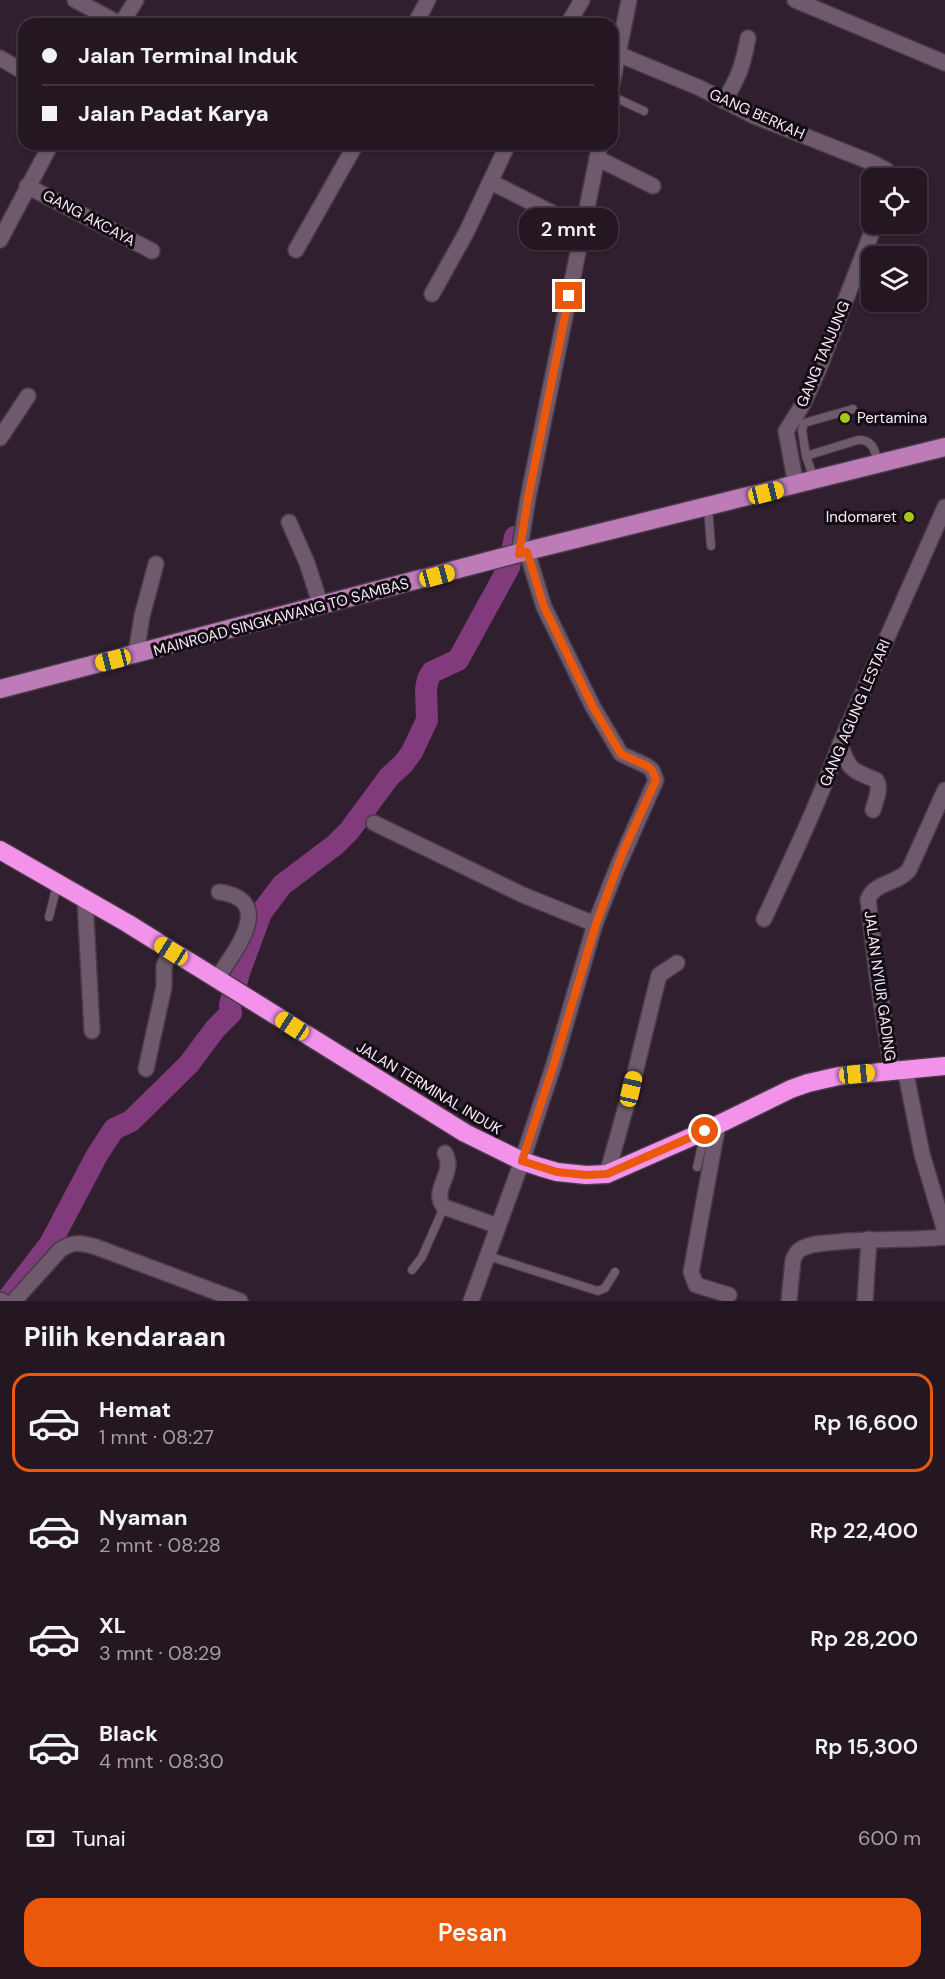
<!DOCTYPE html>
<html lang="id">
<head>
<meta charset="utf-8">
<style>
	:root { --surface:#241722; --page:#2c202a; --text:#f1f3f6; --muted:#a39fa5; --line:#413640; --accent:#ea580c }
	body { margin:0; font-family:"DM Sans",sans-serif; background:var(--page); color:var(--text); height:100vh; display:flex; flex-direction:column; font-size:22px; white-space:nowrap }
	* { box-sizing:border-box; margin:0 }
	p { font-size:20px; color:var(--muted) }
	.icon { flex:none; width:33px; height:33px; fill:none; stroke:currentColor; stroke-width:2; stroke-linecap:round; stroke-linejoin:round }
	.map { position:relative; height:1301px; overflow:hidden }
	.side { display:flex; flex-direction:column; background:var(--surface); flex:1 }
	.side>* { flex:none }
	.hud { position:absolute; left:18px; top:18px; width:600px; height:132px; border-radius:18px; box-shadow:0 2px 4px #0004,0 0 0 2px var(--line); display:grid; align-content:center; height:132px; padding:0 24px; background:var(--surface) }
	.fabs { position:absolute; left:861px; top:168px; display:grid; gap:12px }
	.fabs a { display:grid; place-items:center; width:66px; height:66px; border-radius:12px; background:var(--surface); box-shadow:0 2px 4px #0004,0 0 0 2px var(--line); font-size:30px }
	.end { position:absolute; width:27px; height:27px; margin:-14px; border:8px solid #ea580c; background:#fff; box-shadow:0 0 0 3px #fff }
	.from { border-radius:50% }
	.bubble { position:absolute; height:42px; border-radius:18px; background:var(--surface); box-shadow:0 2px 4px #0004,0 0 0 2px var(--line); font-size:20px; font-weight:600; line-height:42px; text-align:center }
	.car { position:absolute; width:18px; height:36px; margin:-18px -9px; border-radius:8px; box-shadow:0 0 4px 2px #0007; background:linear-gradient(#f5c518 24%,#345 0 40%,#f5c518 0 76%,#345 0 86%,#f5c518 0) }
	.hud b { display:flex; align-items:center; gap:21px; height:57px; font-size:22px }
	.hud b+b { border-top:2px solid var(--line) }
	.hud i { width:15px; height:15px; background:var(--text) }
	ul { padding:0; list-style:none }
	li { display:flex; align-items:center; gap:18px; height:99px; margin:0 12px 9px; padding:0 12px; border:3px solid transparent; border-radius:18px }
	li div { flex:1 }
	li b { display:block; font-size:22px }
	li em { font-style:normal; font-weight:600 }
	li.selected { border-color:var(--accent) }
	li>.icon { width:54px; height:54px; stroke-width:1.5 }
	h2 { padding:0 24px; font-size:27px; line-height:72px }
	.pay { display:flex; align-items:center; gap:15px; height:66px; padding:0 24px; font-size:22px }
	.pay p { margin-inline-start:auto }
	.action { display:flex; gap:12px; margin-top:auto; padding:12px 24px }
	.action a { flex:1; height:69px; border-radius:18px; background:var(--accent); color:#fff; font-size:24px; font-weight:600; line-height:69px; text-align:center }
	.map>svg:first-child { display:block }
	.lines { fill:none; stroke-linecap:round; stroke-linejoin:round }
	.river { stroke:#813b7c; stroke-width:22 }
	.lane-casing { stroke:#483a47; stroke-width:10 }
	.street-casing { stroke:#483a47; stroke-width:18 }
	.primary-casing { stroke:#483a47; stroke-width:21 }
	.highway-casing { stroke:#483a47; stroke-width:21 }
	.lane { stroke:#6e5a6c; stroke-width:8 }
	.street { stroke:#6e5a6c; stroke-width:15 }
	.primary { stroke:#bd7cb8; stroke-width:18 }
	.highway { stroke:#f292ea; stroke-width:18 }
	.route { stroke:#ea580c; stroke-width:8 }
	.poi-dot { fill:#a9c71a; stroke:#130c12; stroke-width:2 }
	.labels { text-anchor:middle; stroke-width:6; stroke-linejoin:round; paint-order:stroke }
	.street-label { font-size:15px; fill:#f8ecf6; stroke:#130c12 }
	.poi-label { font-size:15px; fill:#f8ecf6; stroke:#130c12; text-anchor:start }
</style>
</head>
<body>
<div class="map">
<svg width="945" height="1301" viewBox="0 0 945 1301">
	<rect width="100%" height="100%" fill="#301f2e"/>
	<g class="lines">
		<path class="river" d="M6 1301 50 1244 97 1155 114 1129 131 1121 189 1064 215 1029 231 1013 230 1005 239 973 261 913 282 885 335 845 349 831 389 777 403 764 412 752 427 720 426 689 428 679 432 672 458 660 509 567 515 537"/>
		<g class="lane-casing">
			<g id="lane">
				<path d="M612 96 644 111"/>
				<path d="M806 456 802 430 804 423 853 409"/>
				<path d="M814 479 806 456 858 440C873 439 875 451 878 463"/>
				<path d="M708 507 711 546"/>
				<path d="M49 917 57 885"/>
				<path d="M697 1167 705 1132"/>
				<path d="M488 1256 598 1291 605 1288 615 1272"/>
				<path d="M412 1270 422 1257 444 1207"/>
			</g>
		</g>
		<g class="street-casing">
			<g id="street">
				<path d="M75 0 120 24"/>
				<path d="M795 0 945 63"/>
				<path d="M121 24 136 0"/>
				<path d="M415 24 428 0"/>
				<path d="M568 24 582 0"/>
				<path d="M618 54 700 88 754 116 873 163 886 170 892 178"/>
				<path d="M0 58 24 72"/>
				<path d="M612 84 629 0"/>
				<path d="M724 101C739 77 743 65 748 38"/>
				<path d="M597 158 653 186"/>
				<path d="M491 182 582 228"/>
				<path d="M27 186 152 251"/>
				<path d="M0 240 51 144"/>
				<path d="M296 250 356 144"/>
				<path d="M432 294 466 233 508 144"/>
				<path d="M0 438 28 396"/>
				<path d="M796 485 786 431 803 404 818 371 875 224"/>
				<path d="M289 522 307 563 321 606"/>
				<path d="M519 553 528 498 600 144"/>
				<path d="M136 654 142 616 156 564"/>
				<path d="M840 744C849 770 851 770 876 780 882 789 875 801 873 810"/>
				<path d="M374 823 523 895 595 924"/>
				<path d="M85 899 92 1031"/>
				<path d="M764 919C791 861 818 804 840 744L945 507"/>
				<path d="M216 980C233 953 278 900 219 892"/>
				<path d="M146 1069 164 987V966L171 951"/>
				<path d="M905 1069 922 1154 945 1231"/>
				<path d="M892 1070 877 975 868 899C876 881 896 885 909 870L945 790"/>
				<path d="M718 1124 691 1272 696 1285 729 1295"/>
				<path d="M445 1153C446 1156 448 1159 448 1163 449 1178 432 1193 444 1207L498 1226"/>
				<path d="M607 1174 631 1089 659 975 677 963"/>
				<path d="M0 1300 3 1301"/>
				<path d="M14 1301 60 1250C73 1241 81 1243 96 1247L240 1301"/>
				<path d="M471 1301 522 1161 554 1064 595 924 617 868 656 780 652 770 647 766 621 754 593 707 544 607 527 552"/>
				<path d="M789 1301 793 1260C795 1255 797 1251 801 1249 811 1243 826 1243 837 1242 873 1238 909 1241 945 1237"/>
				<path d="M865 1301 869 1239"/>
			</g>
		</g>
		<g class="primary-casing">
			<path id="primary" d="M0 689 519 553 945 447"/>
		</g>
		<g class="highway-casing">
			<path id="highway" d="M0 850 127 923 465 1133 522 1161 540 1167 557 1172 586 1175 607 1174 705 1131 791 1089 808 1083 839 1076 945 1066"/>
		</g>
		<use href="#lane" class="lane"/>
		<use href="#street" class="street"/>
		<use href="#primary" class="primary"/>
		<use href="#highway" class="highway"/>
	</g>
	<g class="lines">
		<path class="route" d="M569 296 528 498 519 554 527 552 544 607 593 707 621 754 647 766 652 770 656 780 623 852 596 924 554 1064 522 1161 557 1172 586 1175 607 1174 705 1131"/>
	</g>
	<g class="poi-dot">
		<circle cx="845" cy="418" r="6"/>
		<circle cx="909" cy="517" r="6"/>
	</g>
	<g class="labels">
		<g class="street-label">
			<text transform="translate(757 114) rotate(24)" y="5">GANG BERKAH</text>
			<text transform="translate(89 218) rotate(28)" y="5">GANG AKCAYA</text>
			<text transform="translate(823 354) rotate(-67)" y="5">GANG TANJUNG</text>
			<text transform="translate(281 617) rotate(-15)" y="5">MAINROAD SINGKAWANG TO SAMBAS</text>
			<text transform="translate(855 713) rotate(-67)" y="5">GANG AGUNG LESTARI</text>
			<text transform="translate(880 986) rotate(82)" y="5">JALAN NYIUR GADING</text>
			<text transform="translate(429 1088) rotate(31)" y="5">JALAN TERMINAL INDUK</text>
		</g>
		<g class="poi-label">
			<text x="857" y="423">Pertamina</text>
			<text x="897" y="522" text-anchor="end">Indomaret</text>
		</g>
	</g>
</svg>
<div class="fabs">
<a><svg class="icon" aria-label="locate" viewBox="0 0 24 24"><circle cx="12" cy="12" r="6"/><path d="M12 2v4M12 18v4M2 12h4M18 12h4"/></svg></a>
<a><svg class="icon" aria-label="layers" viewBox="0 0 24 24"><path d="M12 4l9 5-9 5-9-5zM3 14l9 5 9-5"/></svg></a>
</div>
<i class="end from" style="left:705px;top:1131px"></i>
<i class="end" style="left:569px;top:296px"></i>
<div class="bubble" style="left:519px;top:208px;width:99px">2 mnt</div>
<i class="car" style="left:766px;top:493px;rotate:76deg"></i>
<i class="car" style="left:437px;top:576px;rotate:75deg"></i>
<i class="car" style="left:113px;top:660px;rotate:256deg"></i>
<i class="car" style="left:171px;top:951px;rotate:302deg"></i>
<i class="car" style="left:292px;top:1026px;rotate:303deg"></i>
<i class="car" style="left:857px;top:1074px;rotate:84deg"></i>
<i class="car" style="left:631px;top:1089px;rotate:13deg"></i>
<div class="hud">
<b><i class="from"></i>Jalan Terminal Induk</b>
<b><i></i>Jalan Padat Karya</b>
</div>
</div>
<section class="side">
<h2>Pilih kendaraan</h2>
<ul>
<li class="selected"><svg class="icon" aria-label="car" viewBox="0 0 24 24"><path d="M5 17H2v-5l4-1 3-4h7l3 4 3 1v5h-3M9 17h6M6 11h13"/><circle cx="7" cy="17" r="2"/><circle cx="17" cy="17" r="2"/></svg><div><b>Hemat</b><p>1 mnt · 08:27</p></div><em>Rp 16,600</em></li>
<li><svg class="icon" aria-label="car" viewBox="0 0 24 24"><path d="M5 17H2v-5l4-1 3-4h7l3 4 3 1v5h-3M9 17h6M6 11h13"/><circle cx="7" cy="17" r="2"/><circle cx="17" cy="17" r="2"/></svg><div><b>Nyaman</b><p>2 mnt · 08:28</p></div><em>Rp 22,400</em></li>
<li><svg class="icon" aria-label="car" viewBox="0 0 24 24"><path d="M5 17H2v-5l4-1 3-4h7l3 4 3 1v5h-3M9 17h6M6 11h13"/><circle cx="7" cy="17" r="2"/><circle cx="17" cy="17" r="2"/></svg><div><b>XL</b><p>3 mnt · 08:29</p></div><em>Rp 28,200</em></li>
<li><svg class="icon" aria-label="car" viewBox="0 0 24 24"><path d="M5 17H2v-5l4-1 3-4h7l3 4 3 1v5h-3M9 17h6M6 11h13"/><circle cx="7" cy="17" r="2"/><circle cx="17" cy="17" r="2"/></svg><div><b>Black</b><p>4 mnt · 08:30</p></div><em>Rp 15,300</em></li>
</ul>
<div class="pay"><svg class="icon" aria-label="cash" viewBox="0 0 24 24"><path d="M3 7h18v10H3z"/><circle cx="12" cy="12" r="2"/></svg>Tunai<p>600 m</p></div>
<div class="action"><a>Pesan</a></div>
</section>
</body>
</html>
